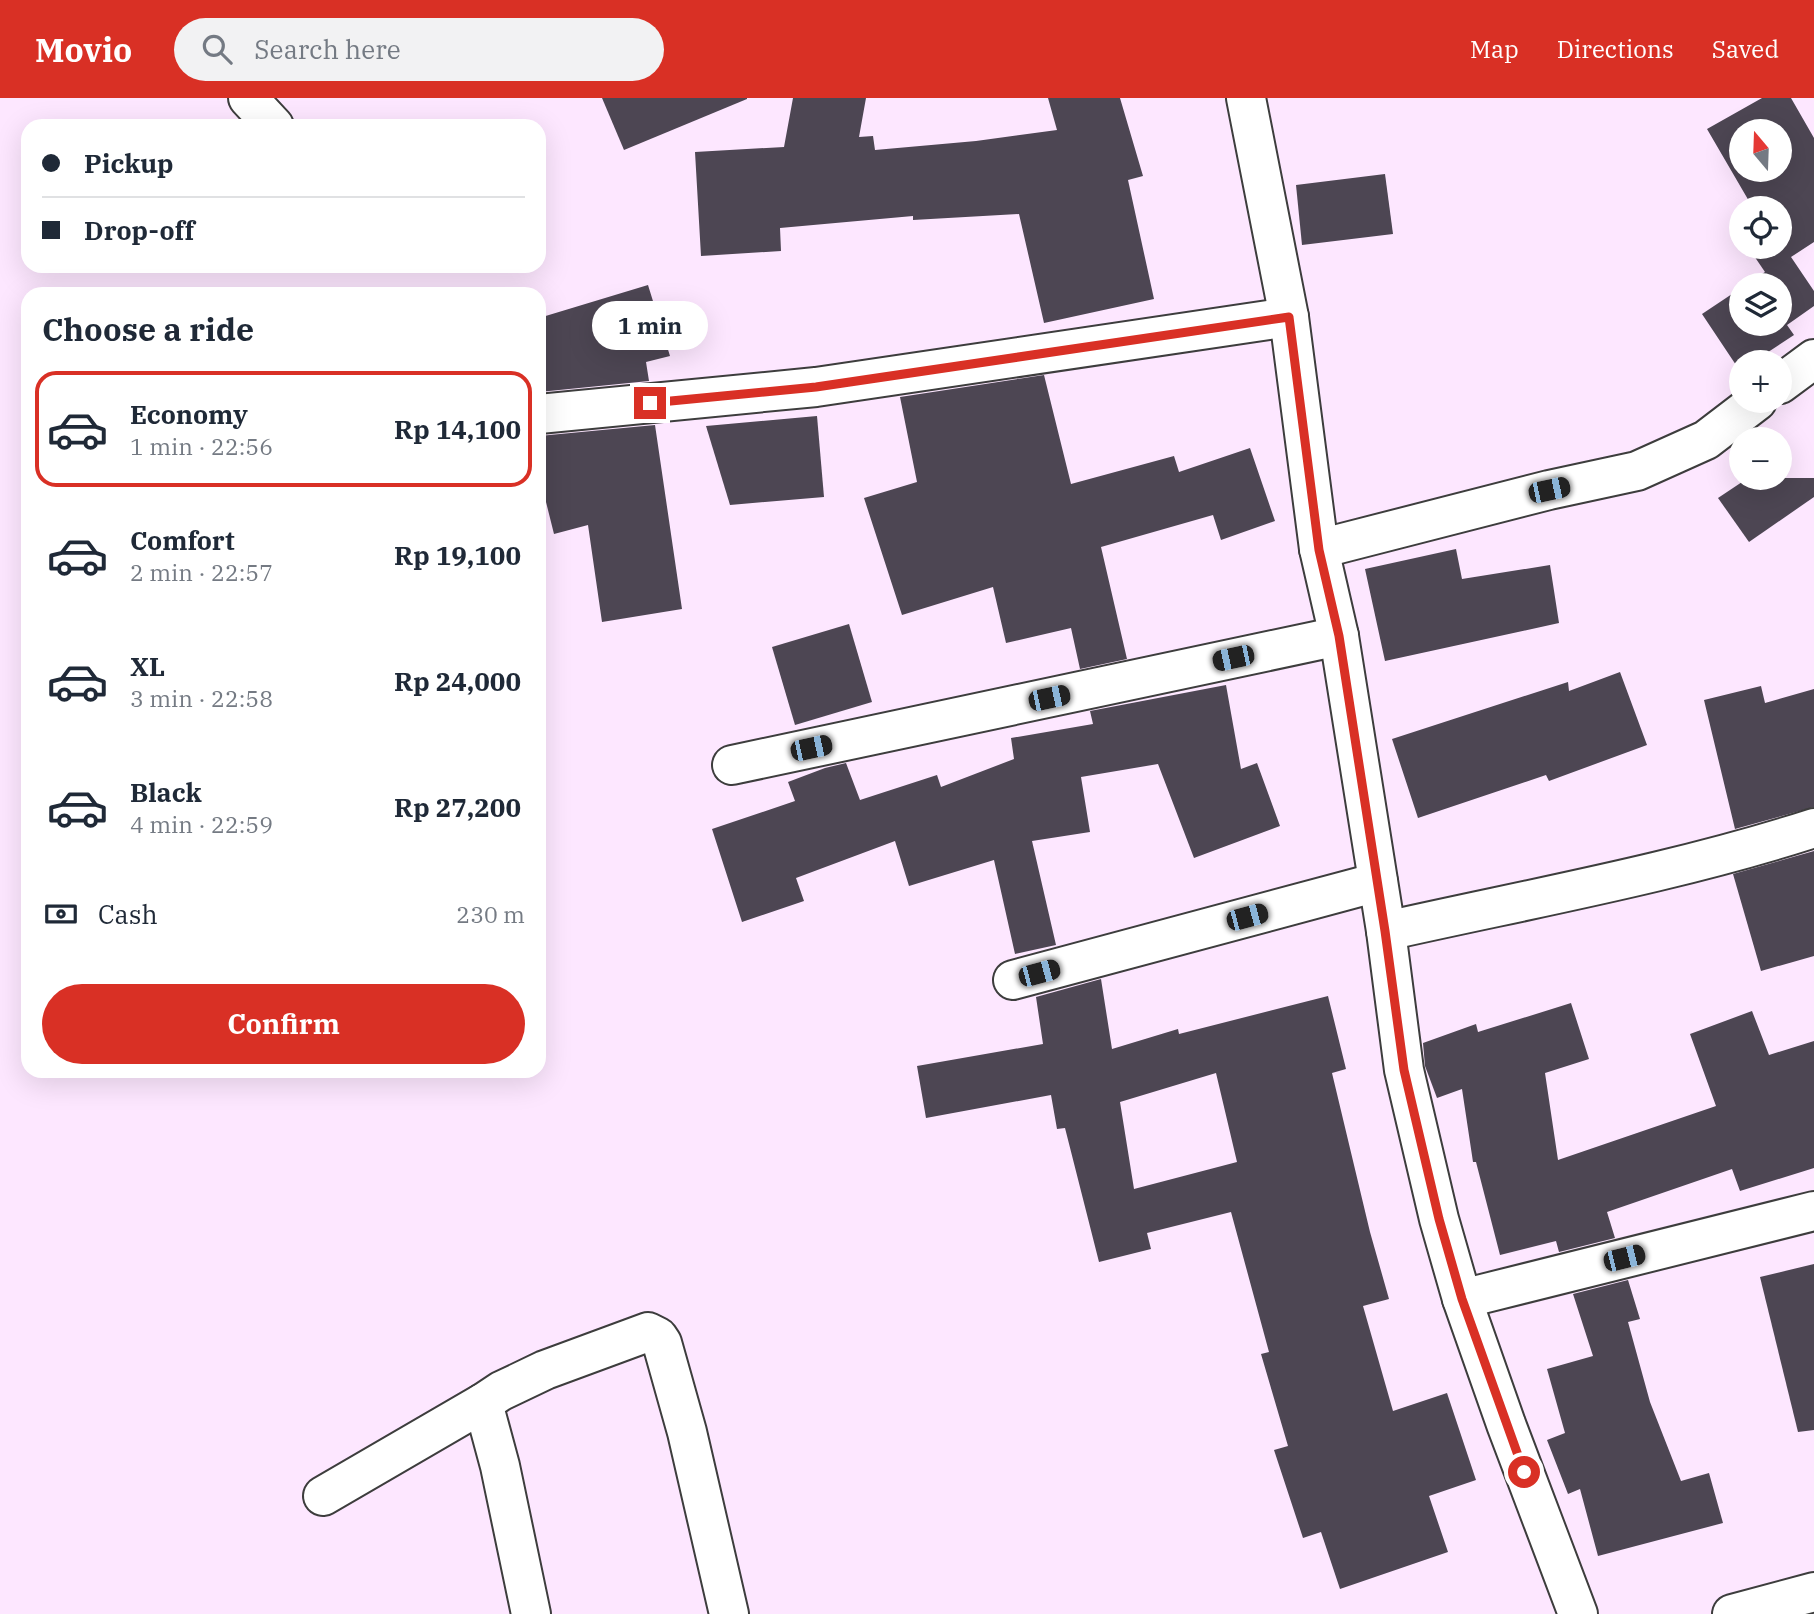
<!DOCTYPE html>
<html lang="en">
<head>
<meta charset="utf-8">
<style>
	:root { --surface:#fff; --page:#f2f2f3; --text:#1f2937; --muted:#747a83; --line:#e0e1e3; --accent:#d93025 }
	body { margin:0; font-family:"IBM Plex Serif",serif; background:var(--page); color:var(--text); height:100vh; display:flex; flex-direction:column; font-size:26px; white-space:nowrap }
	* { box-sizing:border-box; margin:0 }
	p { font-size:23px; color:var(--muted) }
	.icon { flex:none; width:38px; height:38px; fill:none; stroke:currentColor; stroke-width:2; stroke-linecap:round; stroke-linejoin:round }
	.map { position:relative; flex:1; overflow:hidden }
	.side { position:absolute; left:21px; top:189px; width:525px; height:791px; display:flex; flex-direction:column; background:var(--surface); border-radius:21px; box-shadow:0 7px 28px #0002 }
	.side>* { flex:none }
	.top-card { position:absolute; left:21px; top:21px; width:525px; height:154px; border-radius:21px; box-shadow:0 7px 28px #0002; display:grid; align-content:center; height:154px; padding:0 21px; background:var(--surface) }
	.needle { width:46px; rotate:341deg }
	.controls { position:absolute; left:1729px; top:21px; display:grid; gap:14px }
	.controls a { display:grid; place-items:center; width:63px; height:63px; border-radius:50%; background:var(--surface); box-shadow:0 7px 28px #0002; font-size:35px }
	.end { position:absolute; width:32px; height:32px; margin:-16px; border:9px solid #d93025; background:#fff; box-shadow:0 0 0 4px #fff }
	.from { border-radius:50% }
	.bubble { position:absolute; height:49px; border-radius:24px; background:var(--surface); box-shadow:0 7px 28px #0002; font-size:23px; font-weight:700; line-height:49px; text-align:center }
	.car { position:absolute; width:21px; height:42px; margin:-21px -10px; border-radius:9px; box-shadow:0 0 5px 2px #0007; background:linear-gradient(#222 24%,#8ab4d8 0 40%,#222 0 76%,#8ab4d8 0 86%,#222 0) }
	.top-card b { display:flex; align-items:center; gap:24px; height:66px; font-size:26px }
	.top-card b+b { border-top:2px solid var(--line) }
	.top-card i { width:18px; height:18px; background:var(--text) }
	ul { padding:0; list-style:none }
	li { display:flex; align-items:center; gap:21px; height:116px; margin:0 14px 10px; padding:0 7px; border:4px solid transparent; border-radius:21px }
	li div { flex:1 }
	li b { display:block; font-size:26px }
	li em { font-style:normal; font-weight:700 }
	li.current { border-color:var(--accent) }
	li>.icon { width:63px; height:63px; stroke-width:1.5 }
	h2 { padding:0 21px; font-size:32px; line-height:84px }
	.pay { display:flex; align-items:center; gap:18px; height:77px; padding:0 21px; font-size:26px }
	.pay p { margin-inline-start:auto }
	.button { display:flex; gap:14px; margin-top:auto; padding:14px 21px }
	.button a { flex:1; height:80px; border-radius:42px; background:var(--accent); color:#fff; font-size:28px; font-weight:700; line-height:80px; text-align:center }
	header { display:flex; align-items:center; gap:42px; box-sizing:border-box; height:98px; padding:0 35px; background:var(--accent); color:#fff }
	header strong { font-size:33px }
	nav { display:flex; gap:38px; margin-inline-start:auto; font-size:24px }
	.search { width:490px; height:63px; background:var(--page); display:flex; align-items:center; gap:18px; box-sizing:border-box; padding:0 24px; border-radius:38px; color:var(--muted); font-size:26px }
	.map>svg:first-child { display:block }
	.building { fill:#4d4653; fill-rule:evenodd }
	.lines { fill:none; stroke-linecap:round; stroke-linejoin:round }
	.minor-casing { stroke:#3d3d3d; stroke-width:42 }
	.minor { stroke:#fff; stroke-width:38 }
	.route { stroke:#d93025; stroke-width:9 }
</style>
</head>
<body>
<header>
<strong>Movio</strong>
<div class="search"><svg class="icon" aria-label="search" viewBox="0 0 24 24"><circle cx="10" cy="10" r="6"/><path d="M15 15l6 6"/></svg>Search here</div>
<nav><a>Map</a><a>Directions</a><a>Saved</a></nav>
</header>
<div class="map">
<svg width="1814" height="1516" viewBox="0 0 1814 1516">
	<rect width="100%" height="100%" fill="#fde7ff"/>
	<g class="building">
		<path d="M602 0H747V1L624 52Z"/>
		<path d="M793 0H866L859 39 873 38 875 52 976 43 1057 32 1048 0H1120L1143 78 1128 82 1154 201 1044 225 1019 116 913 122V118L780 130 781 153 701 158 695 54 784 49Z"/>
		<path d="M1762 0H1791L1814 40V144L1791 159 1814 193V208L1787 227 1794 237 1753 264H1741L1740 273 1702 216 1741 190V226H1780V187H1745L1765 174 1748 149H1780V110H1753L1707 31ZM1741 33H1780V72H1741Z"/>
		<path d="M1385 76 1393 136 1302 147 1296 87Z"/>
		<path d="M648 187 670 258 646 264 649 283 539 294V220Z"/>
		<path d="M1044 277 1071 386 1174 358 1179 374 1250 350 1275 423 1221 442 1213 417 1101 449 1127 561 1080 571 1071 530 1006 545 993 489 902 517 864 400 917 384 900 299Z"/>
		<path d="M817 318 824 399 730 407 706 328Z"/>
		<path d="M655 327 682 511 602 524 588 427 554 436 539 376V338Z"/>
		<path d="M1748 380H1814V399L1749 444 1718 400Z"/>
		<path d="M1456 451 1462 481 1550 467 1559 525 1385 563 1365 471Z"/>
		<path d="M849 526 872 604 795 627 772 549Z"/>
		<path d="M1620 574 1647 647 1549 683 1546 677 1418 720 1392 641 1568 584 1569 593Z"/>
		<path d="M1226 587 1241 671 1257 665 1280 728 1194 760 1158 666 1081 679 1090 734 1032 743 1056 847 1015 856 994 762 909 788 895 743 796 780 804 803 742 824 712 731 795 703 788 684 825 670 846 665 860 702 937 677 941 689 1014 661 1011 640 1093 626 1090 613Z"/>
		<path d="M1761 588 1765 605 1814 591V709L1735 731 1704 602Z"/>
		<path d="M1814 753V858L1761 873 1733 776Z"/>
		<path d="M1101 881 1112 951 1178 931 1179 936 1328 898 1346 971 1332 975 1370 1134 1389 1201 1363 1208 1393 1313 1447 1295 1476 1382 1429 1398 1448 1454 1340 1491 1321 1434 1303 1440 1274 1352 1288 1348 1261 1256 1269 1254 1231 1114 1147 1135 1151 1151 1099 1164 1065 1030 1057 1031 1051 997 926 1020 917 968 1043 946 1036 899ZM1216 975 1237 1064 1134 1091 1120 1004Z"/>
		<path d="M1571 905 1589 961 1545 975 1558 1062 1716 1008 1690 936 1752 913 1769 957 1814 943V1070L1740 1093 1732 1071 1607 1114 1615 1140 1559 1154 1556 1143 1500 1157 1476 1064H1473L1462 991 1437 1000 1425 968 1423 945 1476 926 1478 934Z"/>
		<path d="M1814 1166V1332L1798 1334 1760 1179Z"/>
		<path d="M1628 1182 1640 1221 1628 1224 1650 1304 1681 1383 1709 1375 1723 1425 1598 1458 1580 1391 1568 1396 1547 1342 1565 1335 1547 1271 1593 1258 1573 1196Z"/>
	</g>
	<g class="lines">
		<g class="minor-casing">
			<g id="minor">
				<path d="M248 0 274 28"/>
				<path d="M1246 0 1289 219 1319 451 1339 538 1386 833 1404 972 1439 1121 1462 1201 1506 1326 1578 1516"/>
				<path d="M1780 286 1814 261"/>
				<path d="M539 316 816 289 1289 219"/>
				<path d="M1319 451 1549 392 1637 373 1706 342 1757 303"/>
				<path d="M732 667 1339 538"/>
				<path d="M1386 833C1528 801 1675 775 1814 730"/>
				<path d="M1013 882 1378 784"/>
				<path d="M1462 1201 1814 1113"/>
				<path d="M323 1398 483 1305"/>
				<path d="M531 1516 500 1368 483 1305 501 1293 545 1272 648 1234 658 1239 662 1245 687 1334 729 1516"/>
				<path d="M1732 1516 1814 1494"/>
			</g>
		</g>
		<use href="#minor" class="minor"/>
	</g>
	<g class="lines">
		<path class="route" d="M650 305 816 289 1289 219 1319 452 1339 538 1385 833 1404 972 1439 1121 1462 1201 1524 1374"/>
	</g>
</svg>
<div class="controls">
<a><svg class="needle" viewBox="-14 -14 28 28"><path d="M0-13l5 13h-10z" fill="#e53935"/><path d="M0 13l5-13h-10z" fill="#747a83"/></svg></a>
<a><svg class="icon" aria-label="locate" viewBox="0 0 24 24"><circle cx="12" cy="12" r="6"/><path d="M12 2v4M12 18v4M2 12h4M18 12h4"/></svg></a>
<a><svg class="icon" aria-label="layers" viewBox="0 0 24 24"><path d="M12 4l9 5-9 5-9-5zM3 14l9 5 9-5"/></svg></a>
<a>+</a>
<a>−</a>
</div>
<i class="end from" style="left:1524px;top:1374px"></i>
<i class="end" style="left:650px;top:305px"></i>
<div class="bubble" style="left:592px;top:203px;width:116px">1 min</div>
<i class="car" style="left:1549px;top:392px;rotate:78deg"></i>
<i class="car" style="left:1233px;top:560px;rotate:258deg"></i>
<i class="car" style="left:1049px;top:600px;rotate:78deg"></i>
<i class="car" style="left:811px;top:650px;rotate:78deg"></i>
<i class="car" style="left:1247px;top:819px;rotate:75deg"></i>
<i class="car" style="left:1039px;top:875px;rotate:75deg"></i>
<i class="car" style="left:1624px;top:1160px;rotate:76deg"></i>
<div class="top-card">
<b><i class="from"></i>Pickup</b>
<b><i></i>Drop-off</b>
</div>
<section class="side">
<h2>Choose a ride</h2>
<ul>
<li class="current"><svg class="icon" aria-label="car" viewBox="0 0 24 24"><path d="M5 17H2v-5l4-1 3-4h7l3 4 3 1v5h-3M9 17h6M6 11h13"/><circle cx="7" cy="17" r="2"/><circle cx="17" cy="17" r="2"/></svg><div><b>Economy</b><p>1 min · 22:56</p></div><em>Rp 14,100</em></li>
<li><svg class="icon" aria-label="car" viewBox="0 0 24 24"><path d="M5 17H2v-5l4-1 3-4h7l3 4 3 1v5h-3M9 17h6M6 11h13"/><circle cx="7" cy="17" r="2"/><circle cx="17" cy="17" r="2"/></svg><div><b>Comfort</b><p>2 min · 22:57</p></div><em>Rp 19,100</em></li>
<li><svg class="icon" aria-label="car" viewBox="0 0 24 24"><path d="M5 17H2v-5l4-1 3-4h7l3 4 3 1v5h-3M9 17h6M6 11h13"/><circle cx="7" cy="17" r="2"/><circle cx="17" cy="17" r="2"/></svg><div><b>XL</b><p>3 min · 22:58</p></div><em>Rp 24,000</em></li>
<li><svg class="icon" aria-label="car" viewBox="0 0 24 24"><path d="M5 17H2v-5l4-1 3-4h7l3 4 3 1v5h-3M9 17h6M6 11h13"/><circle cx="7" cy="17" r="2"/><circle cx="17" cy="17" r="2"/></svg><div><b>Black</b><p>4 min · 22:59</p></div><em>Rp 27,200</em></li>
</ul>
<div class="pay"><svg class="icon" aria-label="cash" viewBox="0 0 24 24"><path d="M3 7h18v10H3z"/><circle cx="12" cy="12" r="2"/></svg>Cash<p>230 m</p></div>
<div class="button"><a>Confirm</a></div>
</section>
</div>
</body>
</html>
